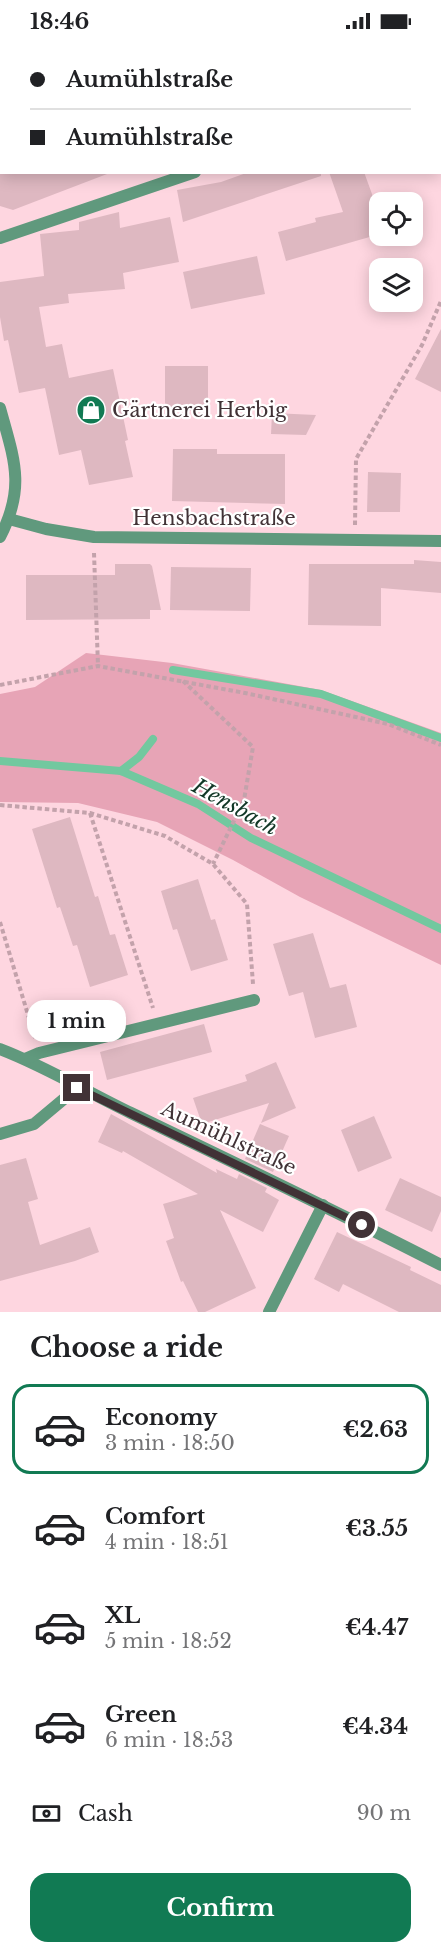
<!DOCTYPE html>
<html lang="en">
<head>
<meta charset="utf-8">
<style>
	:root { --surface:#fff; --page:#f2f2f2; --text:#202124; --muted:#757577; --line:#e0e0e0; --accent:#117a53 }
	body { margin:0; font-family:"Libre Baskerville",serif; background:var(--page); color:var(--text); height:100vh; display:flex; flex-direction:column; font-size:22px; white-space:nowrap }
	* { box-sizing:border-box; margin:0 }
	p { font-size:20px; color:var(--muted) }
	.icon { flex:none; width:33px; height:33px; fill:none; stroke:currentColor; stroke-width:2; stroke-linecap:round; stroke-linejoin:round }
	.map { position:relative; height:1270px; overflow:hidden }
	.sheet { display:flex; flex-direction:column; background:var(--surface); flex:1 }
	.sheet>* { flex:none }
	.top-card { position:absolute; left:0px; top:0px; width:441px; height:132px; box-shadow:0 3px 15px #0003; display:grid; align-content:center; height:132px; padding:0 30px; background:var(--surface) }
	.fabs { position:absolute; left:369px; top:150px; display:grid; gap:12px }
	.fabs a { display:grid; place-items:center; width:54px; height:54px; border-radius:12px; background:var(--surface); box-shadow:0 3px 15px #0003; font-size:30px }
	.end { position:absolute; width:27px; height:27px; margin:-14px; border:8px solid #413236; background:#fff; box-shadow:0 0 0 3px #fff }
	.from { border-radius:50% }
	.bubble { position:absolute; height:42px; border-radius:18px; background:var(--surface); box-shadow:0 3px 15px #0003; font-size:20px; font-weight:700; line-height:42px; text-align:center }
	.top-card b { display:flex; align-items:center; gap:21px; height:57px; font-size:22px }
	.top-card b+b { border-top:2px solid var(--line) }
	.top-card i { width:15px; height:15px; background:var(--text) }
	ul { padding:0; list-style:none }
	li { display:flex; align-items:center; gap:18px; height:90px; margin:0 12px 9px; padding:0 18px; border:3px solid transparent; border-radius:18px }
	li div { flex:1 }
	li b { display:block; font-size:22px }
	li em { font-style:normal; font-weight:700 }
	li.current { border-color:var(--accent) }
	li>.icon { width:54px; height:54px; stroke-width:1.5 }
	h2 { padding:0 30px; font-size:27px; line-height:72px }
	.pay { display:flex; align-items:center; gap:15px; height:66px; padding:0 30px; font-size:22px }
	.pay p { margin-inline-start:auto }
	.action { display:flex; gap:12px; margin-top:auto; padding:12px 30px }
	.action a { flex:1; height:69px; border-radius:18px; background:var(--accent); color:#fff; font-size:24px; font-weight:700; line-height:69px; text-align:center }
	.status { display:flex; justify-content:space-between; align-items:center; height:42px; padding:0 30px; background:var(--surface); direction:ltr }
	.status svg { height:16px; fill:currentColor }
	.map>svg:first-child { display:block }
	.green { fill:#e7a4b6 }
	.lines { fill:none; stroke-linecap:round; stroke-linejoin:round }
	.stream { stroke:#72c89f; stroke-width:8 }
	.building { fill:#deb8c1 }
	.path { stroke:#c3a2ab; stroke-width:4; stroke-dasharray:4.5 3; stroke-linecap:butt }
	.minor { stroke:#60997d; stroke-width:12 }
	.tertiary { stroke:#60997d; stroke-width:12 }
	.route { stroke:#413236; stroke-width:8 }
	.labels { text-anchor:middle; stroke-width:4.5; stroke-linejoin:round; paint-order:stroke }
	.poi-label { font-size:20px; fill:#413236; stroke:#fff; text-anchor:start }
	.street-label { font-size:20px; fill:#413236; stroke:#fff }
	.water-label { font-size:21px; font-style:italic; fill:#113726; stroke:#fff }
</style>
</head>
<body>
<div class="status"><b>18:46</b><svg viewBox="0 0 49 12"><path d="M0 12V9h3v3zM5 12V6h3v6zM10 12V3h3v9zM15 12V0h3v12zM26 1h20v11H26zM47 4h2v5h-2z"/></svg></div>
<div class="map">
<svg width="441" height="1270" viewBox="0 0 441 1270">
	<rect width="100%" height="100%" fill="#fed6e0"/>
	<path class="green" d="M86 611 172 621 321 648 441 691V923L300 855 233 818 157 780 78 761 0 760V652L35 645Z"/>
	<g class="lines">
		<g class="stream">
			<path d="M173 628 321 652 441 696"/>
			<path d="M0 719 121 729 198 762 251 796 441 887"/>
			<path d="M121 729 139 715 153 697"/>
		</g>
	</g>
	<g class="building">
		<path d="M0 130H107V132L13 168 0 164Z"/>
		<path d="M249 130H321V134L183 180 177 148 221 140Z"/>
		<path d="M329 130H364L376 163 380 162V192L286 219 278 190 316 180 315 176 343 170Z"/>
		<path d="M119 170 120 186 170 175 179 220 123 231 125 247 68 252 69 261 39 265 46 305 62 302 69 336 113 327 128 398 125 399 133 435 89 443 81 408 59 413 45 346 19 351 8 298 4 299 0 275V240L44 234 40 192 79 188V180Z"/>
		<path d="M257 214 265 252 191 267 183 230Z"/>
		<path d="M441 287V350L415 337Z"/>
		<rect x="165" y="324" width="43" height="45"/>
		<path d="M272 371 316 373 306 393 271 392Z"/>
		<path d="M173 407H217V412H285V462L172 459Z"/>
		<path d="M368 430 401 431 400 470H367Z"/>
		<path d="M414 518 441 520V551L381 546V584L308 583 309 522H414Z"/>
		<path d="M115 522H150L152 524 161 568H150V577L26 578V533H115Z"/>
		<path d="M171 525 251 526 250 569 170 568Z"/>
		<path d="M70 775 95 855 98 854 110 893 115 892 128 933 90 945 77 903 73 904 60 865 57 866 32 787Z"/>
		<path d="M198 837 211 878 215 877 228 918 191 929 177 887 173 888 161 849Z"/>
		<path d="M313 891 330 946 346 942 357 985 315 996 303 950 289 954 273 902Z"/>
		<path d="M204 982 212 1010 107 1038 100 1010Z"/>
		<path d="M276 1020 296 1066 261 1081 269 1061 202 1082 193 1056 247 1039 245 1033Z"/>
		<path d="M111 1072 217 1131 216 1127 237 1137 239 1132 267 1146 265 1150 279 1158 263 1190 220 1168 256 1246 205 1270H198L183 1239 181 1240 166 1199 174 1196 163 1162 198 1152 123 1109 122 1111 98 1100Z"/>
		<path d="M374 1074 392 1116 358 1130 341 1088Z"/>
		<path d="M260 1082 289 1094 273 1130 245 1117Z"/>
		<path d="M26 1116 38 1157 28 1160 40 1203 90 1185 99 1210 75 1219 0 1239V1123Z"/>
		<path d="M400 1136 441 1155V1169L432 1190 385 1168Z"/>
		<path d="M337 1190 411 1225 410 1228 441 1243V1270H399L343 1242 339 1250 314 1237Z"/>
	</g>
	<g class="lines">
		<g class="path">
			<path d="M355 483 356 417 422 303 441 259"/>
			<path d="M94 511 98 624"/>
			<path d="M183 639 253 705 244 758 213 822"/>
			<path d="M0 643 98 624 245 651 388 682 441 703"/>
			<path d="M0 763 90 771 165 794 213 822 247 862 253 942"/>
			<path d="M90 771 153 966"/>
			<path d="M0 880 35 996"/>
		</g>
		<g class="minor">
			<path d="M129 0 130 2"/>
			<path d="M440 42H441"/>
			<path d="M0 196 195 130"/>
			<path d="M9 477 46 487 94 495 441 499"/>
			<path d="M0 1007C45 1024 87 1050 131 1071 235 1121 338 1170 441 1223"/>
			<path d="M25 1017 39 1011 254 958"/>
			<path d="M0 1092 34 1082 77 1046"/>
			<path d="M269 1270 323 1163"/>
		</g>
		<path class="tertiary" d="M0 366C14 417 26 445 0 495"/>
	</g>
	<g class="lines">
		<path class="route" d="M77 1046 362 1183"/>
	</g>
	<defs>
		<g id="shop-disc" transform="scale(1.5)"><circle r="9.5" fill="#117a53" stroke="#fff"/><path d="M-5-2.5h2.3a2.7 3.5 0 0 1 5.4 0H5L5.5 6h-11ZM-1.5-2.5h3a1.5 2.3 0 0 0-3 0Z" fill="#fff"/></g>
	</defs>
	<g fill-rule="evenodd">
		<use href="#shop-disc" x="91" y="368"/>
	</g>
	<g class="labels">
		<g class="poi-label">
			<text x="112" y="375">Gärtnerei Herbig</text>
		</g>
		<g class="street-label">
			<text x="214" y="483">Hensbachstraße</text>
			<text transform="translate(229 1096) rotate(25)" y="7">Aumühlstraße</text>
		</g>
		<g class="water-label">
			<text transform="translate(235 765) rotate(29)" y="7">Hensbach</text>
		</g>
	</g>
</svg>
<div class="fabs">
<a><svg class="icon" aria-label="locate" viewBox="0 0 24 24"><circle cx="12" cy="12" r="6"/><path d="M12 2v4M12 18v4M2 12h4M18 12h4"/></svg></a>
<a><svg class="icon" aria-label="layers" viewBox="0 0 24 24"><path d="M12 4l9 5-9 5-9-5zM3 14l9 5 9-5"/></svg></a>
</div>
<i class="end from" style="left:362px;top:1183px"></i>
<i class="end" style="left:77px;top:1046px"></i>
<div class="bubble" style="left:27px;top:958px;width:99px">1 min</div>
<div class="top-card">
<b><i class="from"></i>Aumühlstraße</b>
<b><i></i>Aumühlstraße</b>
</div>
</div>
<section class="sheet">
<h2>Choose a ride</h2>
<ul>
<li class="current"><svg class="icon" aria-label="car" viewBox="0 0 24 24"><path d="M5 17H2v-5l4-1 3-4h7l3 4 3 1v5h-3M9 17h6M6 11h13"/><circle cx="7" cy="17" r="2"/><circle cx="17" cy="17" r="2"/></svg><div><b>Economy</b><p>3 min · 18:50</p></div><em>€2.63</em></li>
<li><svg class="icon" aria-label="car" viewBox="0 0 24 24"><path d="M5 17H2v-5l4-1 3-4h7l3 4 3 1v5h-3M9 17h6M6 11h13"/><circle cx="7" cy="17" r="2"/><circle cx="17" cy="17" r="2"/></svg><div><b>Comfort</b><p>4 min · 18:51</p></div><em>€3.55</em></li>
<li><svg class="icon" aria-label="car" viewBox="0 0 24 24"><path d="M5 17H2v-5l4-1 3-4h7l3 4 3 1v5h-3M9 17h6M6 11h13"/><circle cx="7" cy="17" r="2"/><circle cx="17" cy="17" r="2"/></svg><div><b>XL</b><p>5 min · 18:52</p></div><em>€4.47</em></li>
<li><svg class="icon" aria-label="car" viewBox="0 0 24 24"><path d="M5 17H2v-5l4-1 3-4h7l3 4 3 1v5h-3M9 17h6M6 11h13"/><circle cx="7" cy="17" r="2"/><circle cx="17" cy="17" r="2"/></svg><div><b>Green</b><p>6 min · 18:53</p></div><em>€4.34</em></li>
</ul>
<div class="pay"><svg class="icon" aria-label="cash" viewBox="0 0 24 24"><path d="M3 7h18v10H3z"/><circle cx="12" cy="12" r="2"/></svg>Cash<p>90 m</p></div>
<div class="action"><a>Confirm</a></div>
</section>
</body>
</html>
